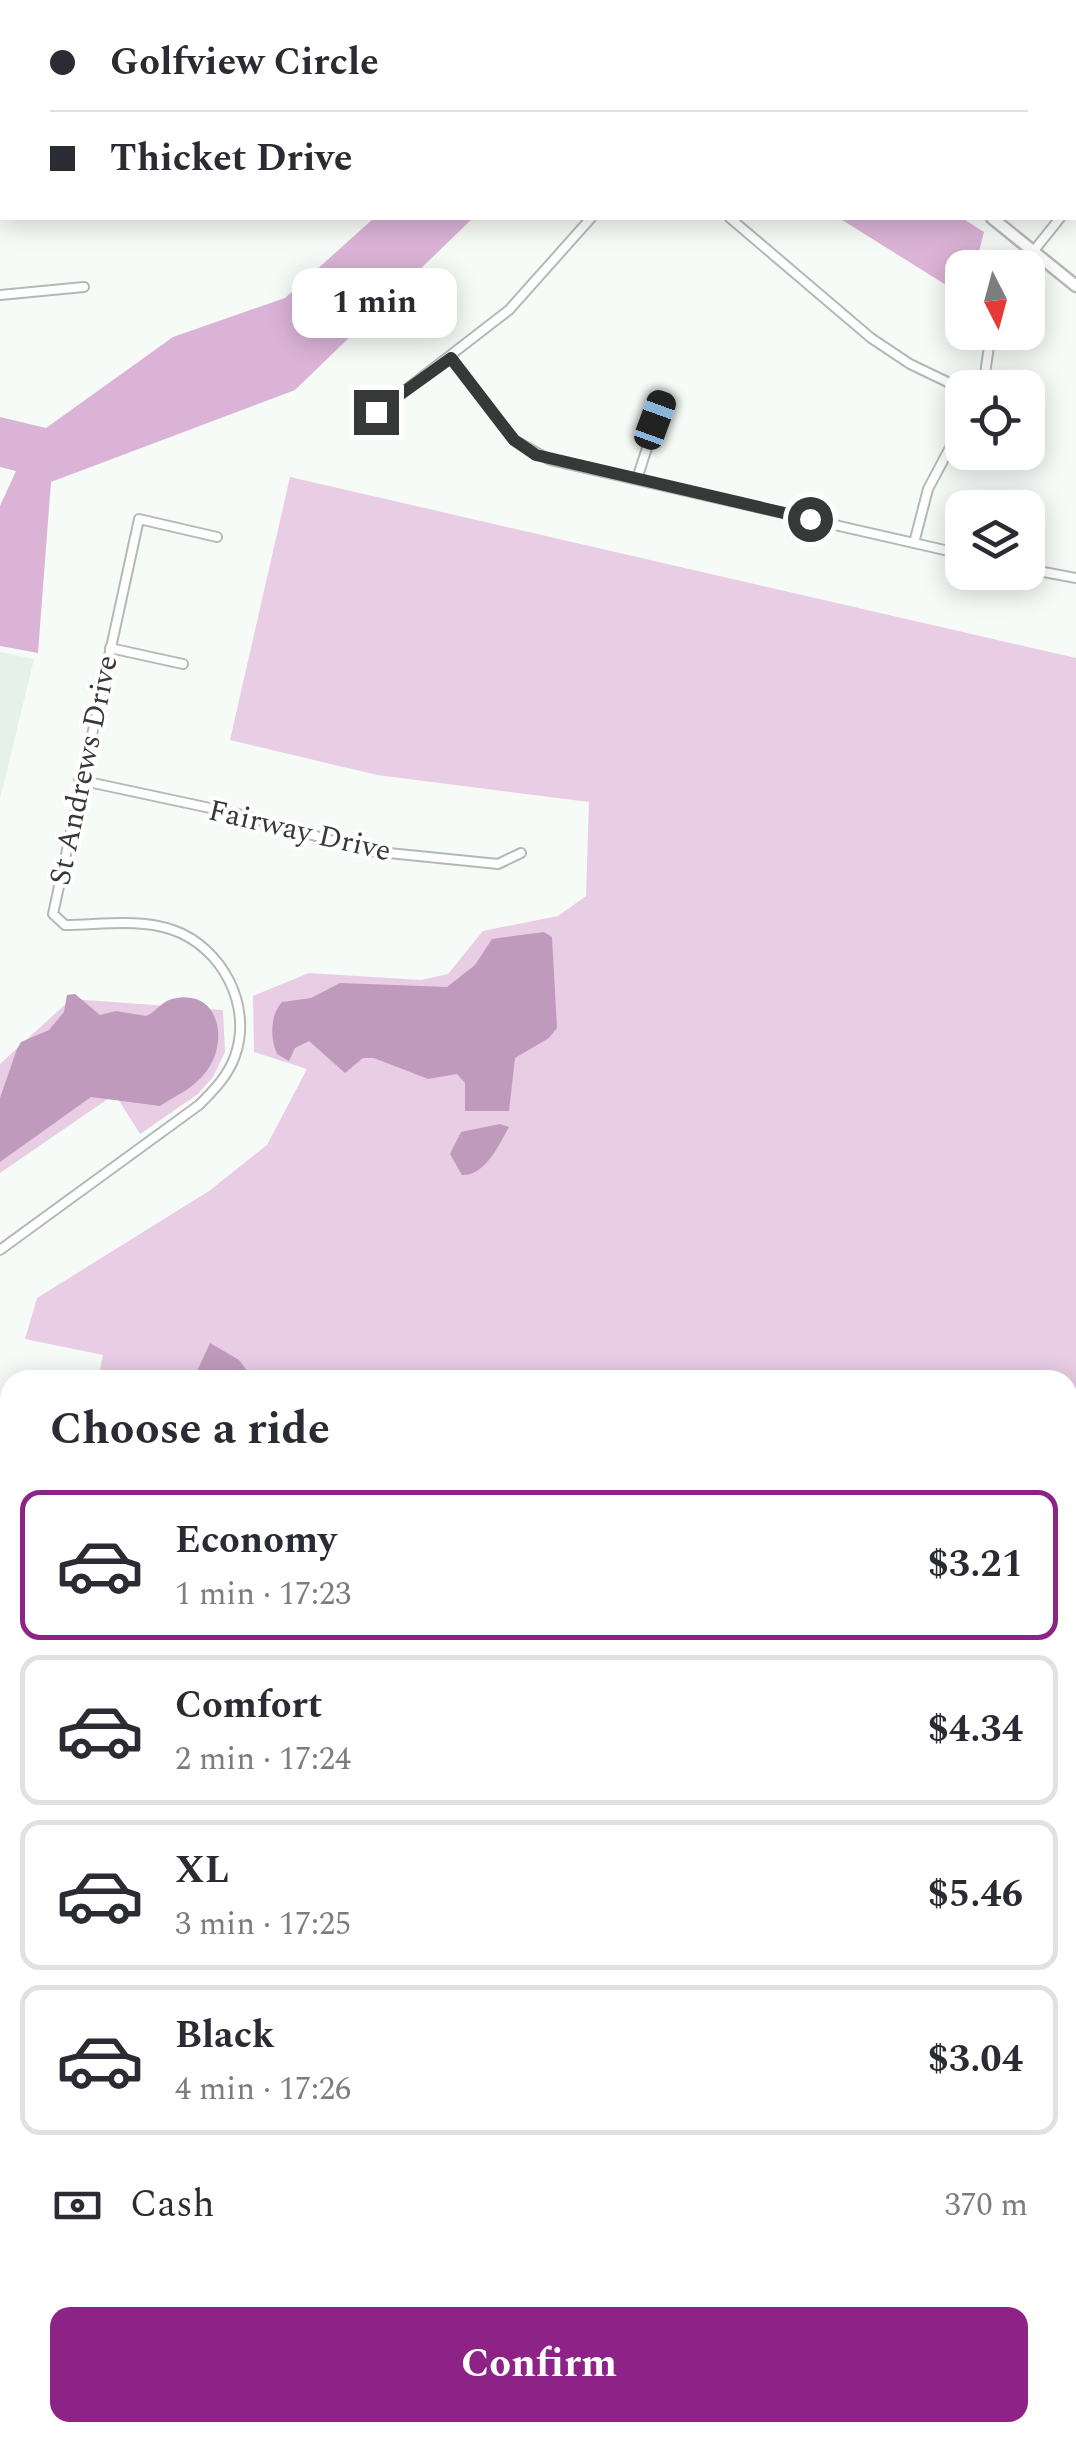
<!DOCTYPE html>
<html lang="en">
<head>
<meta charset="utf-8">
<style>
	:root { --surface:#fff; --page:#f7f7f7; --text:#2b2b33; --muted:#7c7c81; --line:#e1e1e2; --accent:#8d2387 }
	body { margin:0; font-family:Spectral,serif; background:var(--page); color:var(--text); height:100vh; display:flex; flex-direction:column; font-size:38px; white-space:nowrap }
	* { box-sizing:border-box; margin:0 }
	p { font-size:32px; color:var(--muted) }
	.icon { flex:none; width:55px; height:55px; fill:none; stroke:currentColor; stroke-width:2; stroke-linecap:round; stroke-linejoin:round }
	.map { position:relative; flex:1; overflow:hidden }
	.details { position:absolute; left:0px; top:1370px; width:1078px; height:1072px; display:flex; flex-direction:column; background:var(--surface); border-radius:30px 30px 0 0; box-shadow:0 5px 25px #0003 }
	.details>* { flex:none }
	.hud { position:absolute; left:0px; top:0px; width:1078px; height:220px; box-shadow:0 5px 25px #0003; display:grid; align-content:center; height:220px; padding:0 50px; background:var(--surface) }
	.needle { width:65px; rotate:174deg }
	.buttons { position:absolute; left:945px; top:250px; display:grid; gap:20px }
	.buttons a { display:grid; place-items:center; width:100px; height:100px; border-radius:20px; background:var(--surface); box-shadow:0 5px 25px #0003; font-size:50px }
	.end { position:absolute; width:45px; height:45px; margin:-22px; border:12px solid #373938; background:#fff; box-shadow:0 0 0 5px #fff }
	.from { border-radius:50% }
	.bubble { position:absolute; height:70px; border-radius:20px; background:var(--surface); box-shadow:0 5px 25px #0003; font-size:32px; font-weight:700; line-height:70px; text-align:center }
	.car { position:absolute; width:30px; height:60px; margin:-30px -15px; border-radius:12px; box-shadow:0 0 8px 2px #0007; background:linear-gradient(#222 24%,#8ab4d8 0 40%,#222 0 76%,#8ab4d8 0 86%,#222 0) }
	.hud b { display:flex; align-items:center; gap:35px; height:95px; font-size:38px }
	.hud b+b { border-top:2px solid var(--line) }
	.hud i { width:25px; height:25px; background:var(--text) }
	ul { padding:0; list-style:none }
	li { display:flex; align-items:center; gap:30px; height:150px; margin:0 20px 15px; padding:0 30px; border:5px solid var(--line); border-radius:20px }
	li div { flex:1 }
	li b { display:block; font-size:38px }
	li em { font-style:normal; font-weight:700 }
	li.selected { border-color:var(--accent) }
	li>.icon { width:90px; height:90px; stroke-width:1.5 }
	h2 { padding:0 50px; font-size:45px; line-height:120px }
	.pay { display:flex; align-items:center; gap:25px; height:110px; padding:0 50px; font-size:38px }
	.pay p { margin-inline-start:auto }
	.button { display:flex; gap:20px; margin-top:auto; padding:20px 50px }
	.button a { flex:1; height:115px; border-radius:20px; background:var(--accent); color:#fff; font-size:40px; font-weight:700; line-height:115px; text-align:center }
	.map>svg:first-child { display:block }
	.built { fill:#e5f1ea }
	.green { fill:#e8cde4 }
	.forest { fill:#dbb3d6 }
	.water { fill:#c09abc }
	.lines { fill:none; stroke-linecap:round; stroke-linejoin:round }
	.stream { stroke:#c09abc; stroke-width:2.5 }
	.minor-casing { stroke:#b5b9b6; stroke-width:12 }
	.tertiary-casing { stroke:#b5b9b6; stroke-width:15 }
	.secondary-casing { stroke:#b5b9b6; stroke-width:16 }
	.minor { stroke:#fff; stroke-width:8 }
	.tertiary { stroke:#fff; stroke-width:10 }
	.secondary { stroke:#fff; stroke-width:11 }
	.route { stroke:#373938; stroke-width:12 }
	.labels { text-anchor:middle; stroke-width:8; stroke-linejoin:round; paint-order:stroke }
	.street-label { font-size:30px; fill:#373938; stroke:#fff }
</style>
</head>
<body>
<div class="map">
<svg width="1076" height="2442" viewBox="0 0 1076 2442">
	<rect width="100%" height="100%" fill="#f6fbf8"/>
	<g class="built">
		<path d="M0 652 34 659 0 799Z"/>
		<path d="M10 1881V1969L0 1954V1883Z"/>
		<path d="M0 2363 10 2368V2432L84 2433 95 2442H0Z"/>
	</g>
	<g class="green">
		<path d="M290 477 1076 658V2019L1068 2020V1380H98L103 1355 25 1339 37 1298 209 1191 267 1145 307 1069 254 1052 253 996 309 973 421 980 448 974 483 931 558 916 586 896 589 802 377 775 230 740Z"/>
		<path d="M71 999 223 1010 225 1052 213 1077 198 1094 140 1134 115 1094 0 1173V1064Z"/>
	</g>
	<g class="forest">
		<path d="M374 218H473L295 390 51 482 38 653 0 646V506L16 471 0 467V417L46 428 173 337 285 298Z"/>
		<path d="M839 218H962L984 232 975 267 962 268V295Z"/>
	</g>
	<g class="water">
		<path d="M544 932 552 937 557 1028 549 1038 515 1058 509 1111H465V1083L457 1074 428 1079 374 1058H363L345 1073 309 1041 295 1048 289 1061 277 1054C270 1038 270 1015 282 1002L311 998 340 983 447 987 475 965 492 939Z"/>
		<path d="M75 994 100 1015 116 1011 146 1016C156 1012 162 1001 172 999 220 987 230 1043 205 1073 194 1088 175 1096 160 1106L91 1097 0 1162V1098L17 1049 21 1042 49 1030 64 1012 67 995Z"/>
		<path d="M500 1124 509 1127C499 1145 485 1176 462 1175L450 1154 461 1132Z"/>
		<path d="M210 1343 239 1360 254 1380H193Z"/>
	</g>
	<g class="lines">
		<g class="stream">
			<path d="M1068 1723 1076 1719"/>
			<path d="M0 1729 9 1724 2 1683 10 1673"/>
		</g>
		<g class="minor-casing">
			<g id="minor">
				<path d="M849 0 851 2"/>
				<path d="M693 2V0"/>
				<path d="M0 50H2"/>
				<path d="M1075 138 1076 139"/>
				<path d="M1075 192 1076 190"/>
				<path d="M730 218 871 338 910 364 962 389"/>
				<path d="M1020 268 1060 218"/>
				<path d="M0 295 84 287"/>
				<path d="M451 358 514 440 550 460 962 554"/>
				<path d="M983 388 991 332"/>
				<path d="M377 412 509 310 591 218"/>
				<path d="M637 479 663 398"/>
				<path d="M914 543 928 489 962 425"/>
				<path d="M1028 569 1076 578"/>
				<path d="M110 648 183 664"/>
				<path d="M79 780 238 814 369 851 498 864 521 853"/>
				<path d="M0 1250 199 1105C214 1090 228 1076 235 1056 253 1006 222 947 173 930 140 918 99 925 65 925L53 914 139 519 217 537"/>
				<path d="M0 1458 10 1457"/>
			</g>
		</g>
		<g class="tertiary-casing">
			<g id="tertiary">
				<path d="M397 0H475"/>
				<path d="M605 0 620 2"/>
				<path d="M666 0 675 2"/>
				<path d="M992 218 1076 286"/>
			</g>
		</g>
		<g class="secondary-casing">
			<g id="secondary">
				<path d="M0 1857 10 1854"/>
				<path d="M1068 2037 1076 2036"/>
				<path d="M0 2336 10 2345"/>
				<path d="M111 2432 122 2442"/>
			</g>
		</g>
		<use href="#minor" class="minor"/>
		<use href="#tertiary" class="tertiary"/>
		<use href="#secondary" class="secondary"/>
	</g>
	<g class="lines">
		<path class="route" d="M376 412 451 358 514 440 536 455 810 519"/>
	</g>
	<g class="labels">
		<g class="street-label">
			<text transform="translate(83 770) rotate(-78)" y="10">St Andrews Drive</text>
			<text transform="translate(300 830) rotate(13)" y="10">Fairway Drive</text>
		</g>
	</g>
</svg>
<div class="buttons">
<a><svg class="needle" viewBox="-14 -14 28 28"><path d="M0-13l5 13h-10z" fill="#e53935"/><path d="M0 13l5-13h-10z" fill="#7c7c81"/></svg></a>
<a><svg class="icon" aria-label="locate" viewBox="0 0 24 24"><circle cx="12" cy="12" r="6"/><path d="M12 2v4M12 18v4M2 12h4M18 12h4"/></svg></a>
<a><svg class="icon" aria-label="layers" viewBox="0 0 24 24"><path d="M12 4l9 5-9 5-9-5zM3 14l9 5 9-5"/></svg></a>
</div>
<i class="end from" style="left:810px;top:519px"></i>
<i class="end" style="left:376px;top:412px"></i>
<div class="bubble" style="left:292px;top:268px;width:165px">1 min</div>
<i class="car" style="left:655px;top:420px;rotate:20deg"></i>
<div class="hud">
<b><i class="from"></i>Golfview Circle</b>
<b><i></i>Thicket Drive</b>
</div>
<section class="details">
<h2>Choose a ride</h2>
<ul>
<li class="selected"><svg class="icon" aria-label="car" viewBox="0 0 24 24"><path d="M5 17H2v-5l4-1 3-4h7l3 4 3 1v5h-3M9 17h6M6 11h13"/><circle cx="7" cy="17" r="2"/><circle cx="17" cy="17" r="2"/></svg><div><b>Economy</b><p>1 min · 17:23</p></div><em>$3.21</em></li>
<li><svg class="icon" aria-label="car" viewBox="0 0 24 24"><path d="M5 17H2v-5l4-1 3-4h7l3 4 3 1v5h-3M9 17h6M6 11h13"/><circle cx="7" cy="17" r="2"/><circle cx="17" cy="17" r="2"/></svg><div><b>Comfort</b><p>2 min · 17:24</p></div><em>$4.34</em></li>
<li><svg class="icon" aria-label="car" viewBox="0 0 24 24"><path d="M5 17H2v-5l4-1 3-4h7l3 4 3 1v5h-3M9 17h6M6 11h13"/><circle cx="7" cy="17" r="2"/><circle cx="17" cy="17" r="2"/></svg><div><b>XL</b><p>3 min · 17:25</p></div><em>$5.46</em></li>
<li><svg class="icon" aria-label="car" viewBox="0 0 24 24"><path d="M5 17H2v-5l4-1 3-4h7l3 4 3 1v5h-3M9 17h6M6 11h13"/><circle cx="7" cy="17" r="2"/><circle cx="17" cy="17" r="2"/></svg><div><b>Black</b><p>4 min · 17:26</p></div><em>$3.04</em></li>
</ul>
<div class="pay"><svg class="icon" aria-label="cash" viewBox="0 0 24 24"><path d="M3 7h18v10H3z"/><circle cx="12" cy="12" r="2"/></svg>Cash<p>370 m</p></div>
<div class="button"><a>Confirm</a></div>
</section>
</div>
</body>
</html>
